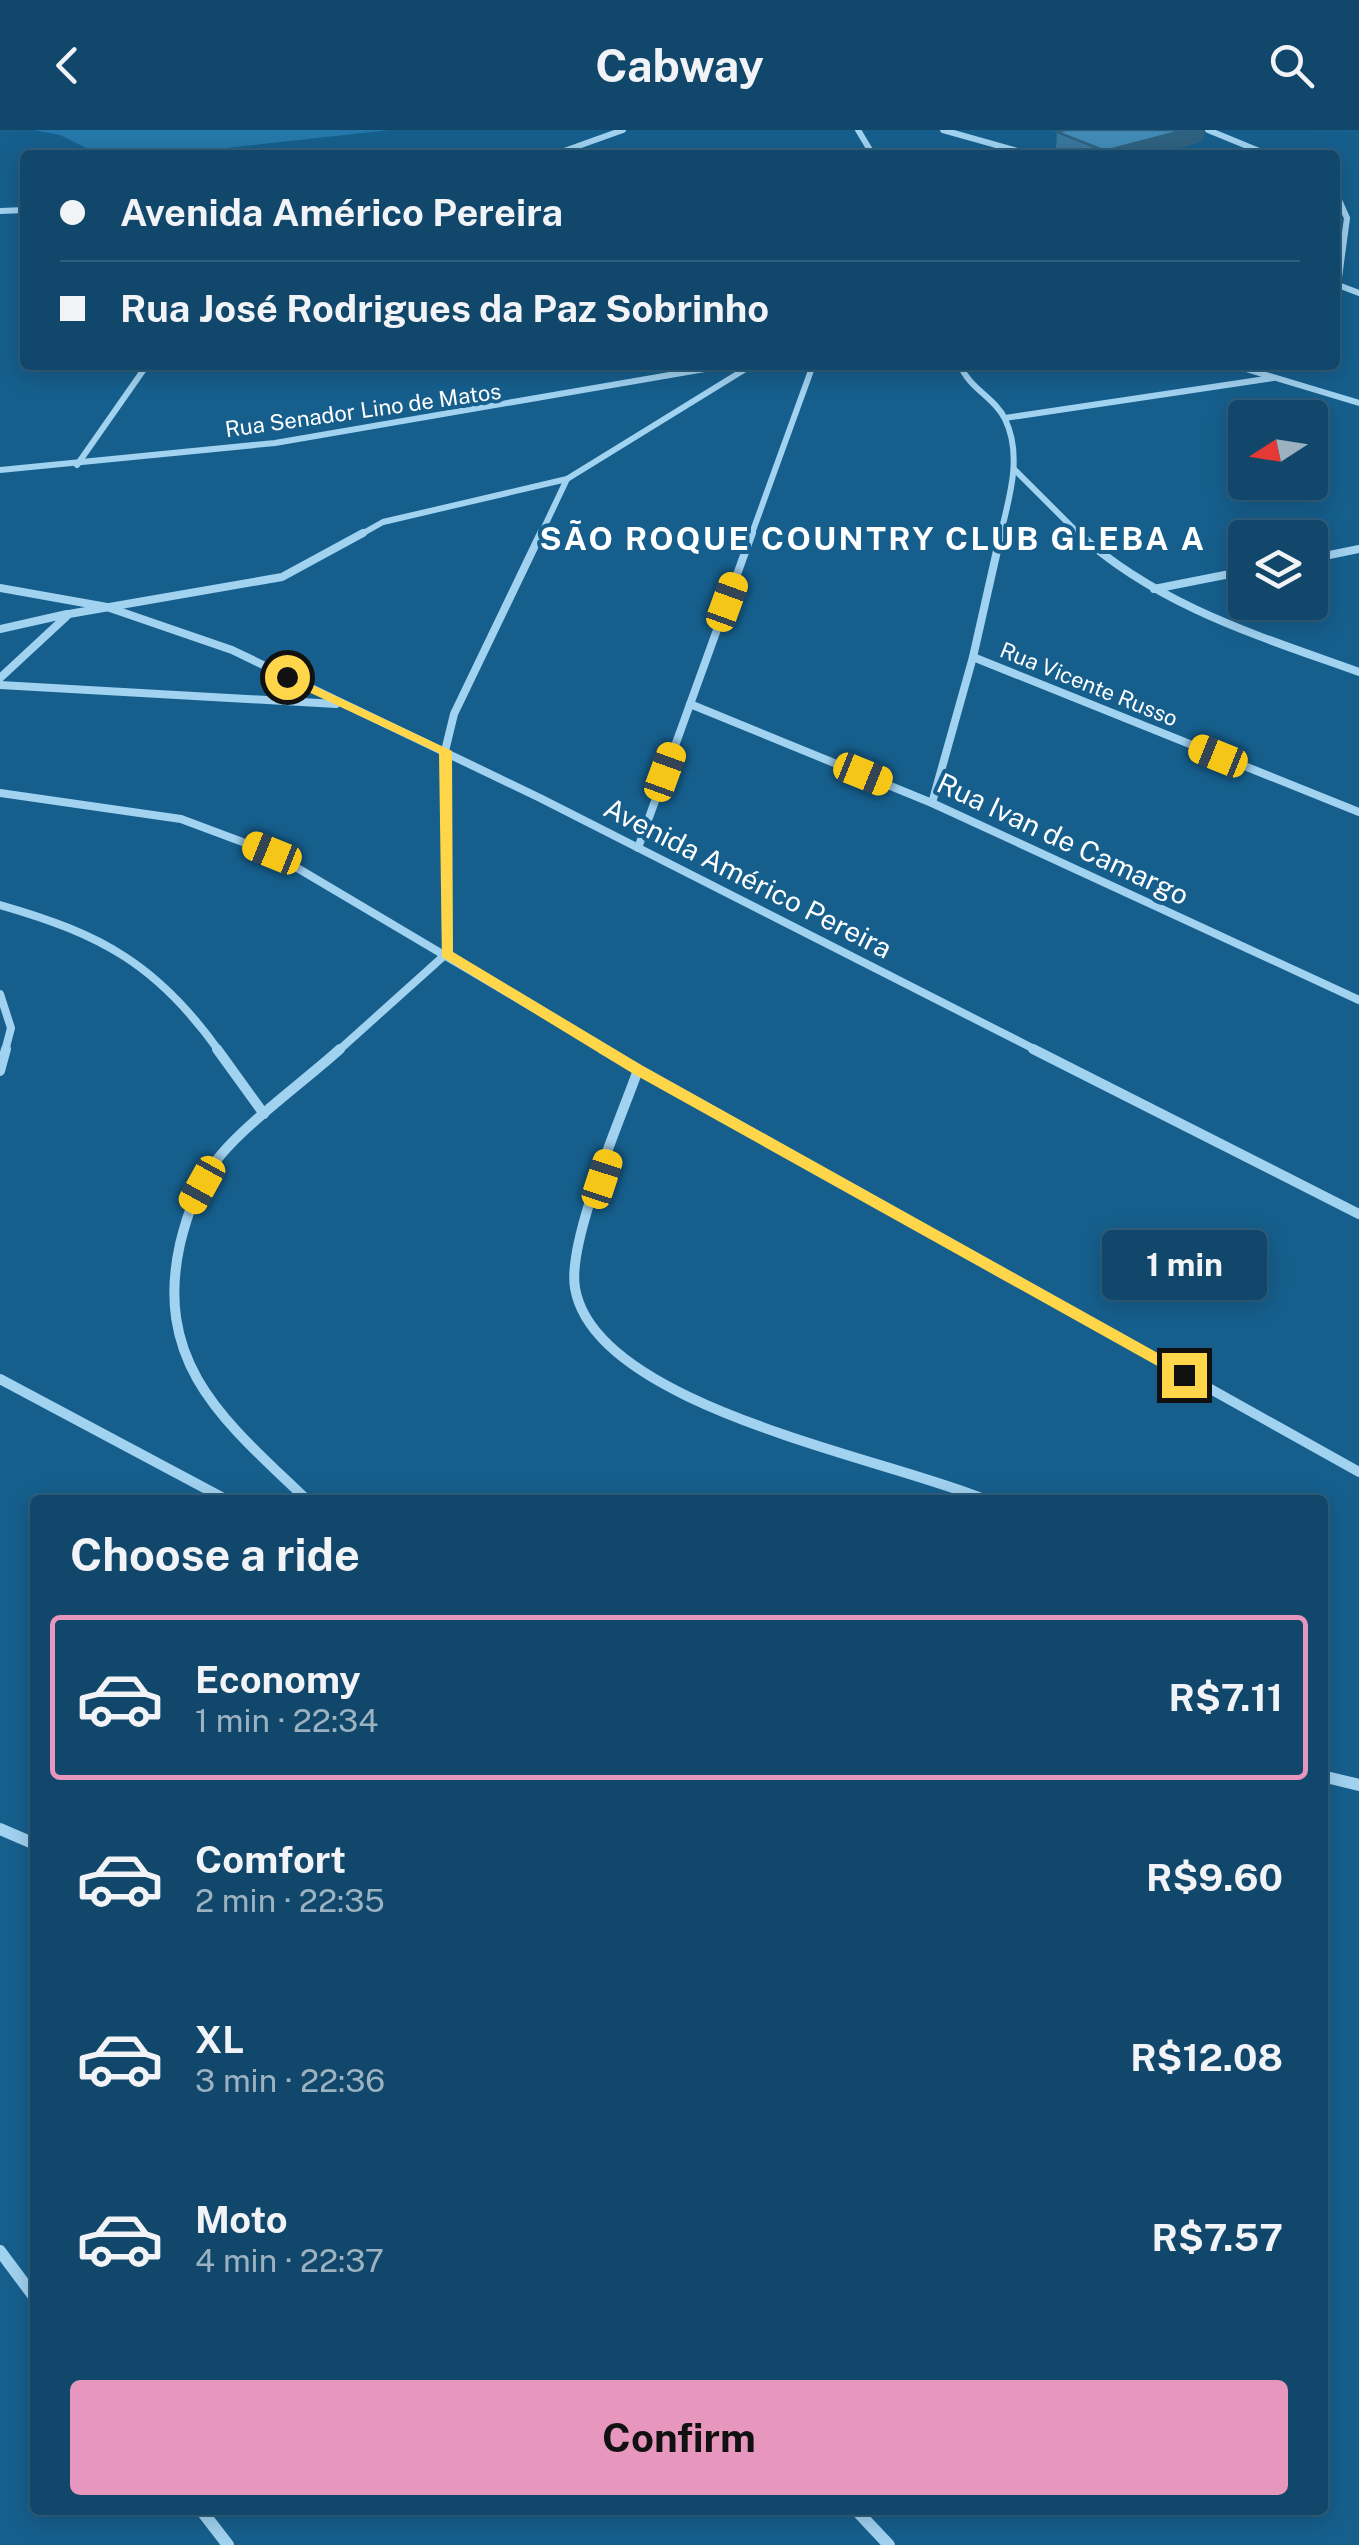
<!DOCTYPE html>
<html lang="en">
<head>
<meta charset="utf-8">
<style>
	:root { --surface:#10476a; --page:#194e70; --text:#f1f3f6; --muted:#9cb2c1; --line:#305f7e; --accent:#e797bd }
	body { margin:0; font-family:"Public Sans",sans-serif; background:var(--page); color:var(--text); height:100vh; display:flex; flex-direction:column; font-size:38px; white-space:nowrap }
	* { box-sizing:border-box; margin:0 }
	p { font-size:32px; color:var(--muted) }
	.icon { flex:none; width:55px; height:55px; fill:none; stroke:currentColor; stroke-width:2; stroke-linecap:round; stroke-linejoin:round }
	.map { position:relative; flex:1; overflow:hidden }
	.side { position:absolute; left:30px; top:1365px; width:1298px; height:1020px; display:flex; flex-direction:column; background:var(--surface); border-radius:10px; box-shadow:0 5px 25px #0003,0 0 0 2px var(--line) }
	.side>* { flex:none }
	.top-card { position:absolute; left:20px; top:20px; width:1320px; height:220px; border-radius:10px; box-shadow:0 5px 25px #0003,0 0 0 2px var(--line); display:grid; align-content:center; height:220px; padding:0 40px; background:var(--surface) }
	.needle { width:65px; rotate:258deg }
	.buttons { position:absolute; left:1228px; top:270px; display:grid; gap:20px }
	.buttons a { display:grid; place-items:center; width:100px; height:100px; border-radius:10px; background:var(--surface); box-shadow:0 5px 25px #0003,0 0 0 2px var(--line); font-size:50px }
	.end { position:absolute; width:45px; height:45px; margin:-22px; border:12px solid #ffd54a; background:#111; box-shadow:0 0 0 5px #111 }
	.from { border-radius:50% }
	.bubble { position:absolute; height:70px; border-radius:10px; background:var(--surface); box-shadow:0 5px 25px #0003,0 0 0 2px var(--line); font-size:32px; font-weight:700; line-height:70px; text-align:center }
	.car { position:absolute; width:30px; height:60px; margin:-30px -15px; border-radius:12px; box-shadow:0 0 8px 2px #0007; background:linear-gradient(#f5c518 24%,#345 0 40%,#f5c518 0 76%,#345 0 86%,#f5c518 0) }
	.top-card b { display:flex; align-items:center; gap:35px; height:95px; font-size:38px }
	.top-card b+b { border-top:2px solid var(--line) }
	.top-card i { width:25px; height:25px; background:var(--text) }
	ul { padding:0; list-style:none }
	li { display:flex; align-items:center; gap:30px; height:165px; margin:0 20px 15px; padding:0 20px; border:5px solid transparent; border-radius:10px }
	li div { flex:1 }
	li b { display:block; font-size:38px }
	li em { font-style:normal; font-weight:700 }
	li.active { border-color:var(--accent) }
	li>.icon { width:90px; height:90px; stroke-width:1.5 }
	h2 { padding:0 40px; font-size:45px; line-height:120px }
	.button { display:flex; gap:20px; margin-top:auto; padding:20px 40px }
	.button a { flex:1; height:115px; border-radius:10px; background:var(--accent); color:#111; font-size:40px; font-weight:700; line-height:115px; text-align:center }
	header { display:flex; justify-content:space-between; align-items:center; height:130px; padding:0 40px; background:var(--surface); font-size:45px; font-weight:700 }
	.map>svg:first-child { display:block }
	.green { fill:#2579aa }
	.lines { fill:none; stroke-linecap:round; stroke-linejoin:round }
	.street-far3 { stroke:#a1d2f0; stroke-width:6 }
	.street-far2 { stroke:#a1d2f0; stroke-width:8 }
	.street-far1 { stroke:#a1d2f0; stroke-width:10 }
	.street { stroke:#a1d2f0; stroke-width:12 }
	.wall { fill:#3a789e }
	.shaded-wall { fill:#2f6281 }
	.building { fill:#438cb8; stroke:#2f6281; stroke-width:2.5 }
	.route { fill:#ffd54a }
	.labels { text-anchor:middle; stroke-width:8; stroke-linejoin:round; paint-order:stroke }
	.far-street-label { font-size:22px; fill:#fff; stroke:#165f8d }
	.street-label { font-size:28px; fill:#fff; stroke:#165f8d }
	.far-district-label { font-size:32px; font-weight:bold; letter-spacing:2.5px; fill:#fff; stroke:#165f8d }
</style>
</head>
<body>
<header><svg class="icon" aria-label="back" viewBox="0 0 24 24"><path d="M15 5l-7 7 7 7"/></svg>Cabway<svg class="icon" aria-label="search" viewBox="0 0 24 24"><circle cx="10" cy="10" r="6"/><path d="M15 15l6 6"/></svg></header>
<div class="map">
<svg width="1359" height="2415" viewBox="0 0 1359 2415">
	<rect width="100%" height="100%" fill="#165f8d"/>
	<path class="green" d="M34 0H389L165 25 94 22 60 5Z"/>
	<g class="lines">
		<g class="street-far3">
			<path d="M858 0 873 25"/>
			<path d="M943 0 1032 25"/>
			<path d="M1208 0 1269 25"/>
			<path d="M553 25 623 0"/>
			<path d="M1335 61 1347 88 1338 155 1359 163"/>
			<path d="M0 81 25 80"/>
			<path d="M960 235C969 258 995 268 1005 289 1023 326 1009 369 1000 406"/>
			<path d="M1233 235 1359 273"/>
			<path d="M1005 288 1273 248"/>
			<path d="M77 335 147 235"/>
			<path d="M0 340 275 313 728 235"/>
			<path d="M1015 340 1081 406"/>
			<path d="M358 406 383 392 567 349"/>
			<path d="M540 406 567 349 752 235"/>
			<path d="M751 406 813 235"/>
		</g>
		<g class="street-far2">
			<path d="M1078 403C1158 476 1259 506 1359 542"/>
			<path d="M1310 429 1359 419"/>
			<path d="M0 458 107 477 232 520 540 668 1038 921"/>
			<path d="M1154 459 1245 441"/>
			<path d="M0 499 67 484"/>
			<path d="M973 527 1359 682"/>
			<path d="M0 548 69 484 282 447 363 403"/>
			<path d="M0 555 336 574"/>
			<path d="M690 574 932 673 1359 870"/>
			<path d="M0 663 181 689 272 723 606 921"/>
			<path d="M932 673 973 527 1001 403"/>
			<path d="M638 718 752 403"/>
			<path d="M0 775C101 804 157 834 219 921"/>
			<path d="M0 864 11 898 5 921"/>
			<path d="M338 921 446 824 445 621 454 584 541 403"/>
		</g>
		<g class="street-far1">
			<path d="M217 919 264 984"/>
			<path d="M602 919 1359 1342"/>
			<path d="M1033 919 1359 1084"/>
			<path d="M638 940C621 988 567 1111 575 1158 595 1277 887 1328 986 1370"/>
			<path d="M0 941 6 919"/>
			<path d="M0 1249 227 1370"/>
			<path d="M307 1370C227 1293 153 1236 180 1114 187 1085 197 1055 216 1031 242 996 306 950 340 919"/>
		</g>
		<g class="street">
			<path d="M1322 1646 1359 1655"/>
			<path d="M0 1699 35 1714"/>
			<path d="M0 2121 35 2168"/>
			<path d="M201 2380 228 2415"/>
			<path d="M856 2380 889 2415"/>
		</g>
	</g>
	<path class="wall" d="M1066 0H1204L1203 11 1152 25H1072L1056 19 1057 2Z"/>
	<path class="shaded-wall" d="M1185 0H1204L1203 11 1152 25H1105V21Z"/>
	<path class="building" d="M1066 0H1185L1105 21 1057 2Z"/>
	<path class="route" d="M287 543 452 621 453 822 643 936 1190 1241V1248H1179L632 943 442 827 439 623 283 550Z"/>
	<g class="labels">
		<g class="far-street-label">
			<text transform="translate(363 280) rotate(-8)" y="8">Rua Senador Lino de Matos</text>
			<text transform="translate(1089 554) rotate(22)" y="8">Rua Vicente Russo</text>
		</g>
		<g class="street-label">
			<text transform="translate(1063 709) rotate(25)" y="10">Rua Ivan de Camargo</text>
			<text transform="translate(748 748) rotate(27)" y="10">Avenida Américo Pereira</text>
		</g>
		<g class="far-district-label">
			<text x="873" y="420">SÃO ROQUE COUNTRY CLUB GLEBA A</text>
		</g>
	</g>
</svg>
<div class="buttons">
<a><svg class="needle" viewBox="-14 -14 28 28"><path d="M0-13l5 13h-10z" fill="#e53935"/><path d="M0 13l5-13h-10z" fill="#9cb2c1"/></svg></a>
<a><svg class="icon" aria-label="layers" viewBox="0 0 24 24"><path d="M12 4l9 5-9 5-9-5zM3 14l9 5 9-5"/></svg></a>
</div>
<i class="end from" style="left:287px;top:547px"></i>
<i class="end" style="left:1184px;top:1245px"></i>
<div class="bubble" style="left:1102px;top:1100px;width:165px">1 min</div>
<i class="car" style="left:727px;top:472px;rotate:20deg"></i>
<i class="car" style="left:1218px;top:626px;rotate:292deg"></i>
<i class="car" style="left:665px;top:642px;rotate:20deg"></i>
<i class="car" style="left:863px;top:644px;rotate:112deg"></i>
<i class="car" style="left:272px;top:723px;rotate:292deg"></i>
<i class="car" style="left:602px;top:1049px;rotate:18deg"></i>
<i class="car" style="left:202px;top:1055px;rotate:209deg"></i>
<div class="top-card">
<b><i class="from"></i>Avenida Américo Pereira</b>
<b><i></i>Rua José Rodrigues da Paz Sobrinho</b>
</div>
<section class="side">
<h2>Choose a ride</h2>
<ul>
<li class="active"><svg class="icon" aria-label="car" viewBox="0 0 24 24"><path d="M5 17H2v-5l4-1 3-4h7l3 4 3 1v5h-3M9 17h6M6 11h13"/><circle cx="7" cy="17" r="2"/><circle cx="17" cy="17" r="2"/></svg><div><b>Economy</b><p>1 min · 22:34</p></div><em>R$7.11</em></li>
<li><svg class="icon" aria-label="car" viewBox="0 0 24 24"><path d="M5 17H2v-5l4-1 3-4h7l3 4 3 1v5h-3M9 17h6M6 11h13"/><circle cx="7" cy="17" r="2"/><circle cx="17" cy="17" r="2"/></svg><div><b>Comfort</b><p>2 min · 22:35</p></div><em>R$9.60</em></li>
<li><svg class="icon" aria-label="car" viewBox="0 0 24 24"><path d="M5 17H2v-5l4-1 3-4h7l3 4 3 1v5h-3M9 17h6M6 11h13"/><circle cx="7" cy="17" r="2"/><circle cx="17" cy="17" r="2"/></svg><div><b>XL</b><p>3 min · 22:36</p></div><em>R$12.08</em></li>
<li><svg class="icon" aria-label="car" viewBox="0 0 24 24"><path d="M5 17H2v-5l4-1 3-4h7l3 4 3 1v5h-3M9 17h6M6 11h13"/><circle cx="7" cy="17" r="2"/><circle cx="17" cy="17" r="2"/></svg><div><b>Moto</b><p>4 min · 22:37</p></div><em>R$7.57</em></li>
</ul>
<div class="button"><a>Confirm</a></div>
</section>
</div>
</body>
</html>
